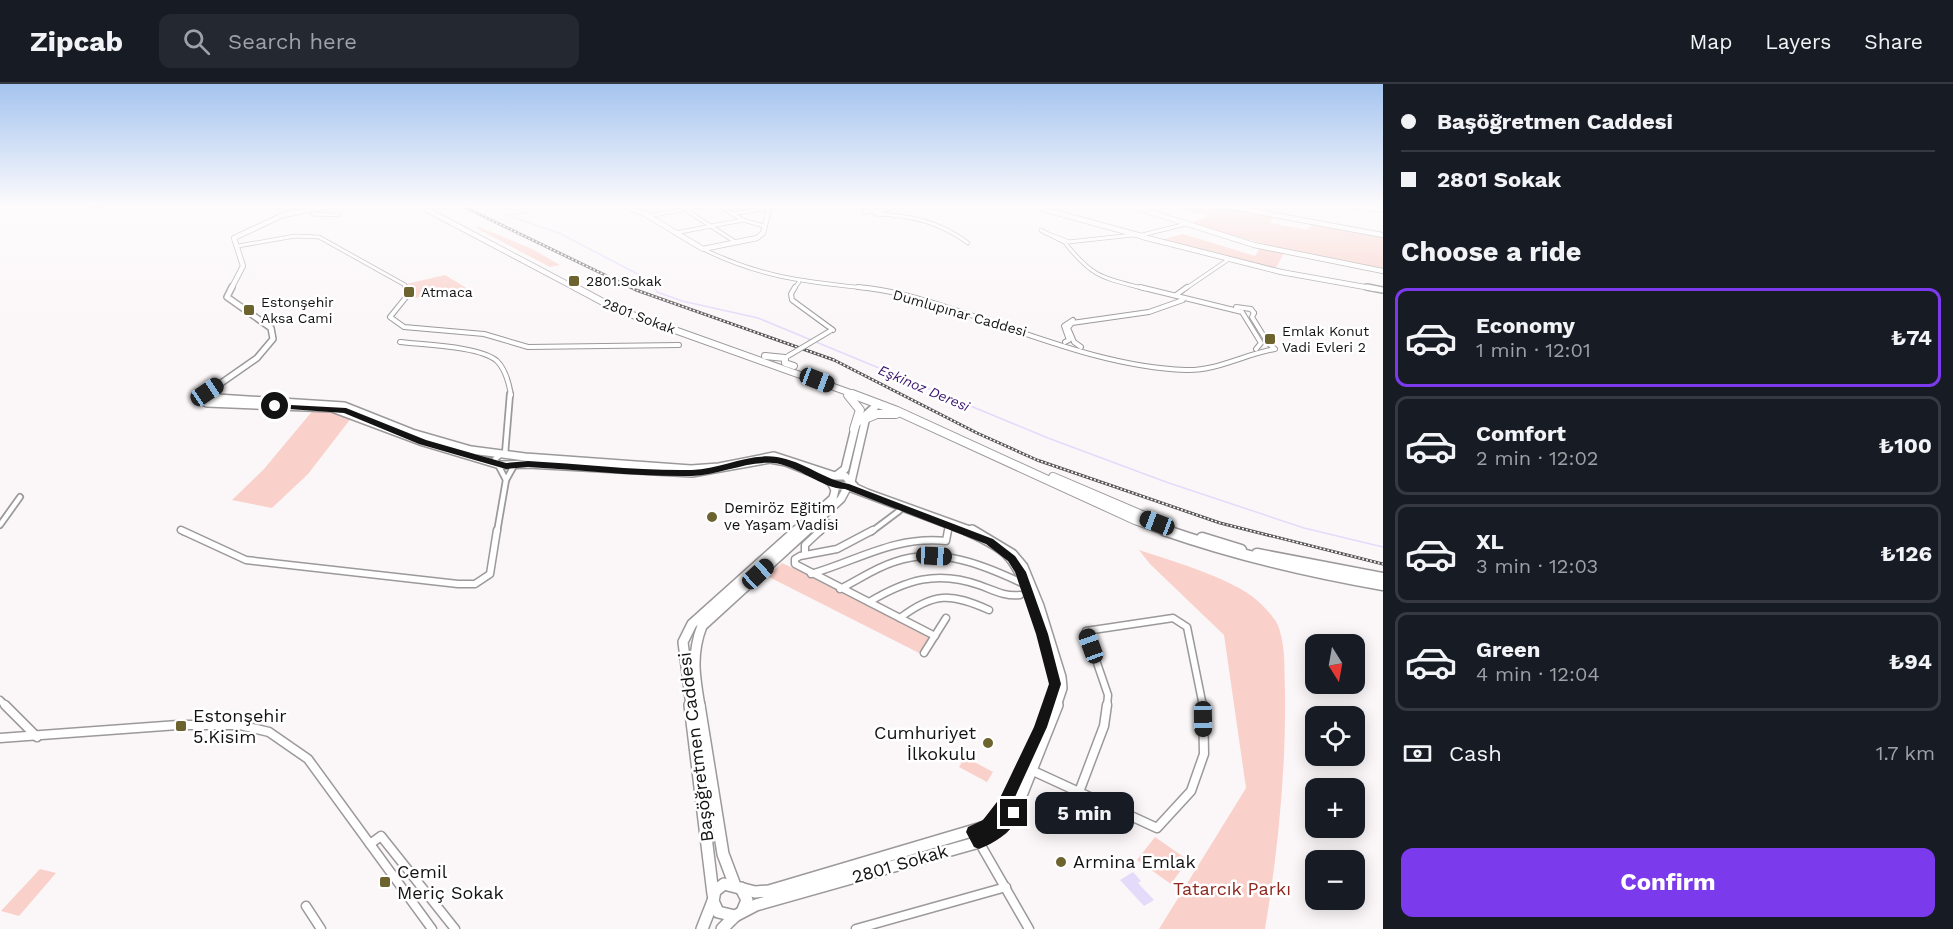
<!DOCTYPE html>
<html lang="en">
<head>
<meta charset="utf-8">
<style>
	:root { --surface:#171b24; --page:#242831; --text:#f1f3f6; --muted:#9ea1a6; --line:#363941; --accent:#7c3aed }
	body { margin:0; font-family:"Work Sans",sans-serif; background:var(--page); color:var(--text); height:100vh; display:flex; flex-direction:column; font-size:22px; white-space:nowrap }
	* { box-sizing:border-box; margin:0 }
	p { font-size:20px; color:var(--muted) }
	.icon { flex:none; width:33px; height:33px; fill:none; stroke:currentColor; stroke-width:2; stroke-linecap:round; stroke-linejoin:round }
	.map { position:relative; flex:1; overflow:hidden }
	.drawer { display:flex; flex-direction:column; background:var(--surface); width:570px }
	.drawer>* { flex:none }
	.hud { display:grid; align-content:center; height:132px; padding:0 18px; background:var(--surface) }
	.needle { width:39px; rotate:169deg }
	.buttons { position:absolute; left:1305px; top:550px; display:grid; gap:12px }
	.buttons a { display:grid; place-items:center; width:60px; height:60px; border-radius:12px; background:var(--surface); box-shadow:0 3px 15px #0003; font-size:30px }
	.end { position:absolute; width:27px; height:27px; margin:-14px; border:8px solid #141314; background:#fff; box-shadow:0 0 0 3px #fff }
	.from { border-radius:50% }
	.bubble { position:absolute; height:42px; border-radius:12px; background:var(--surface); box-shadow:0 3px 15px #0003; font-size:20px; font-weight:700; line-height:42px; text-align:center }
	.car { position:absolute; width:18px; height:36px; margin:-18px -9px; border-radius:8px; box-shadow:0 0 4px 2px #0007; background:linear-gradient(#222 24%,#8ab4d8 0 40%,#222 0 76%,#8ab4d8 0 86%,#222 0) }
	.hud b { display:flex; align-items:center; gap:21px; height:57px; font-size:22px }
	.hud b+b { border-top:2px solid var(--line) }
	.hud i { width:15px; height:15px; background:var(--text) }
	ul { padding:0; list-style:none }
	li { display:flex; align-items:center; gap:18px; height:99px; margin:0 12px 9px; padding:0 6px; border:3px solid var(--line); border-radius:12px }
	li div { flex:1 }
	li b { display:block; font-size:22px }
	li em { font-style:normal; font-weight:700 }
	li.active { border-color:var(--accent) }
	li>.icon { width:54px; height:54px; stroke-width:1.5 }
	h2 { padding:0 18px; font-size:27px; line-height:72px }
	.pay { display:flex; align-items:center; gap:15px; height:66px; padding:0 18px; font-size:22px }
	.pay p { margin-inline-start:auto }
	.cta { display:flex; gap:12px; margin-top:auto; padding:12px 18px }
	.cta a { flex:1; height:69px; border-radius:12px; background:var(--accent); color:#fff; font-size:24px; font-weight:700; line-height:69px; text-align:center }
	header { display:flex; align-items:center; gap:36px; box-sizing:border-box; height:84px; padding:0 30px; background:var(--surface); border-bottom:2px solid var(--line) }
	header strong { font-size:28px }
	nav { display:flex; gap:33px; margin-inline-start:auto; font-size:21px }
	.search { width:420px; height:54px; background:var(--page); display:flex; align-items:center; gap:15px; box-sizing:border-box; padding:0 21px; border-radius:12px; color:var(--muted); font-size:22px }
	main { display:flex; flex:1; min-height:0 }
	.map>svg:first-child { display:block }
	.green { fill:#f9d1ca }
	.water { fill:#e2dbfa }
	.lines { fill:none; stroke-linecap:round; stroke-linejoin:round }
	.stream { stroke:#e2dbfa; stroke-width:1.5 }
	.street-far4-casing { stroke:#9c999a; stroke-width:4.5 }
	.street-far3-casing { stroke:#9c999a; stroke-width:6 }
	.street-far2-casing { stroke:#9c999a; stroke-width:8 }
	.street-far1-casing { stroke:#9c999a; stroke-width:9 }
	.street-casing { stroke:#9c999a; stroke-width:11 }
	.secondary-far4-casing { stroke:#9c999a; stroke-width:6 }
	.secondary-far3-casing { stroke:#9c999a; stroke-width:8 }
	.secondary-far2-casing { stroke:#9c999a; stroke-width:10 }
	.secondary-far1-casing { stroke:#9c999a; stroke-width:12 }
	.secondary-casing { stroke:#9c999a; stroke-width:14 }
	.primary-far3-casing { stroke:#9c999a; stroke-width:6 }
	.primary-far2-casing { stroke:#9c999a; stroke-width:8 }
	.primary-far1-casing { stroke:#9c999a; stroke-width:10 }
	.primary-casing { stroke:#9c999a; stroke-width:13 }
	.street-far4 { stroke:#fff; stroke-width:3 }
	.street-far3 { stroke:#fff; stroke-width:4 }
	.street-far2 { stroke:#fff; stroke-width:4.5 }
	.street-far1 { stroke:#fff; stroke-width:6 }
	.street { stroke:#fff; stroke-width:8 }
	.secondary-far4 { stroke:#fff; stroke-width:4.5 }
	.secondary-far3 { stroke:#fff; stroke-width:5 }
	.secondary-far2 { stroke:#fff; stroke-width:7 }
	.secondary-far1 { stroke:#fff; stroke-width:9 }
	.secondary { stroke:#fff; stroke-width:11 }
	.primary-far3 { stroke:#fff; stroke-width:4.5 }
	.primary-far2 { stroke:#fff; stroke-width:6 }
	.primary-far1 { stroke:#fff; stroke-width:8 }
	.primary { stroke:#fff; stroke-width:10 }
	.rail-casing { stroke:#555354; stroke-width:3 }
	.rail { stroke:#fff; stroke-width:1.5; stroke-dasharray:2; stroke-linecap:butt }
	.street-bridge-casing { stroke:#9c999a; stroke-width:6; stroke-linecap:butt }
	.street-bridge { stroke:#fff; stroke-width:4 }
	.route { fill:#141314 }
	.poi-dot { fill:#6d632f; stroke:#fff; stroke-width:2 }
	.labels { text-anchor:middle; stroke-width:5; stroke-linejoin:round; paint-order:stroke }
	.far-poi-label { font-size:14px; fill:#141314; stroke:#fff; text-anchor:start }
	.far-street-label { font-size:14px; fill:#141314; stroke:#fff }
	.far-water-label { font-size:14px; font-style:italic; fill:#3a156c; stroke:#fff }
	.poi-label { font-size:15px; fill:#141314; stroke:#fff; text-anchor:start }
	.near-poi-label { font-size:18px; fill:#141314; stroke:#fff; text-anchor:start }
	.near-street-label { font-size:18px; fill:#141314; stroke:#fff }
	.near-park-label { font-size:18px; fill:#8e281e; stroke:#fff }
</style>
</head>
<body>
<header>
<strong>Zipcab</strong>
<div class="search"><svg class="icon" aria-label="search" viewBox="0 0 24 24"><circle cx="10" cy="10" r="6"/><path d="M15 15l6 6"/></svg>Search here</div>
<nav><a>Map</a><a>Layers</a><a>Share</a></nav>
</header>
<main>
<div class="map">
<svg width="1383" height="845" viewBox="0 0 1383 845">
	<rect width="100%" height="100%" fill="#fbf7f9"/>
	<g class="green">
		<path d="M1170 121H1210L1274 132 1270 139 1307 146 1313 139 1383 152V184C1318 174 1255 159 1192 139L1208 132Z"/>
		<path d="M479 143 532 165 560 181 550 183 476 144Z"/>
		<path d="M1183 150 1255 172 1260 164 1284 169 1276 184 1160 156Z"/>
		<path d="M445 191 468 205 408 215 406 200Z"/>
		<path d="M314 325 352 333 308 390 272 424 232 416 264 385Z"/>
		<path d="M1139 466C1172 477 1240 496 1263 522 1269 528 1277 537 1279 544 1286 565 1284 587 1285 608 1286 687 1278 767 1265 845H1159L1246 704 1224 551 1150 480Z"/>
		<path d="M782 479 941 551 925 572 767 492Z"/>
		<path d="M965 673 993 688 987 698 959 683Z"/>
		<path d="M1155 753 1188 776 1171 800 1137 776Z"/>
		<path d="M40 785 56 789 19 832 1 827Z"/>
	</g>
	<path class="water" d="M1133 788 1141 797 1138 799 1154 816 1144 822 1120 796Z"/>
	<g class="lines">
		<g class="stream">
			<path d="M479 121 561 150 651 197 657 208 682 217 758 234 1048 354 1166 398 1304 444 1383 463"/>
			<path d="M509 131 525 129 542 121"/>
		</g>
		<g class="street-far4-casing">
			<g id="street-far4">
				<path d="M168 121H187"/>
				<path d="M678 121 737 159"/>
				<path d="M718 121 743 136 764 142"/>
				<path d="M87 122 106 121"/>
				<path d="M313 130 338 131"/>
				<path d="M732 130 768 124"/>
				<path d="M875 130C910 131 940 138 968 159"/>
				<path d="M648 132 710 121"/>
				<path d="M1041 146 1046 149"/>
				<path d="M1041 146 1046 149"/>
				<path d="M675 149 743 136"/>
				<path d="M1046 149 1069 158"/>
				<path d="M1046 149 1064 158"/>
				<path d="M1142 151 1186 140"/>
				<path d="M1068 158 1133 151"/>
				<path d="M1066 160C1094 195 1104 194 1146 205"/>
				<path d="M238 162 295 152 319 153 405 201 406 205"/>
				<path d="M703 165C764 195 809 198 874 205"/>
				<path d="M794 205 799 198"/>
				<path d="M1185 205 1229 175"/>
			</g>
		</g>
		<g class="street-far3-casing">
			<g id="street-far3">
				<path d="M405 203 407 212 390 233 404 243 484 250 528 263 679 261"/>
				<path d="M795 203 791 210 792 216 833 246"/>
				<path d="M858 203C892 206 920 215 952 225 1028 249 1105 283 1186 286 1217 287 1245 270 1275 265L1268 259 1252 233 1254 229"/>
				<path d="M1140 203 1242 228 1261 259 1256 265"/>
				<path d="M1176 211 1187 203"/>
				<path d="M1236 223 1251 225 1254 229"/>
				<path d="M400 258C423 261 480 262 497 277 506 286 509 299 511 311"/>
				<path d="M1065 258 1069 256 1064 242 1073 236"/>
				<path d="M1081 263 1074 258 1068 244 1072 239 1149 228 1183 216"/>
			</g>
		</g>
		<g class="street-far2-casing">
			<g id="street-far2">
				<path d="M505 370 510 310"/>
				<path d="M500 371 495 375 506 396"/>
				<path d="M0 441 20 413"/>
				<path d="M181 446 184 448"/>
				<path d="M497 448 506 396 515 380"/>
				<path d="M820 448 829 439"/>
				<path d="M871 448 899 427"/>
				<path d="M948 448V445"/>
			</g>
		</g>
		<g class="street-far1-casing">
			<g id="street-far1">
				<path d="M181 446 246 476 458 500H475L490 490 497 446"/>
				<path d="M873 446 837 465 800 472 795 475V480L935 552"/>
				<path d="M805 468V461L821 446"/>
				<path d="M811 490C859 476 894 452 946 457L948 446"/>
				<path d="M840 505C858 496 875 484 894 478 939 462 984 481 1024 500"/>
				<path d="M869 518C906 496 937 486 979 501 993 506 1005 513 1020 511"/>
				<path d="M900 534C934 508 951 509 989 526"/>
				<path d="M924 569 946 534"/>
				<path d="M0 616 6 622"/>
				<path d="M1107 622 1108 611 1086 547 1173 534 1187 543 1203 622"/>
			</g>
		</g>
		<g class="street-casing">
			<g id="street">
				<path d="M5 621 37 653"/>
				<path d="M0 654 178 641H240L269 648 308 675 432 845"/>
				<path d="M1031 686 1157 744 1191 707 1204 670 1203 621"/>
				<path d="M1079 708 1104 642 1107 621"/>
				<path d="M979 758 1029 845"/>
				<path d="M370 760 381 752 455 845"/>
				<path d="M306 822 321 845"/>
				<path d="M856 845 1006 803"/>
			</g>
		</g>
		<g class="secondary-far4-casing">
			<g id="secondary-far4">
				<path d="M621 121 645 130 703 165 757 154 763 149 770 121"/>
				<path d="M1028 121 1145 153 1133 150"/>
				<path d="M1128 121 1254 161 1383 187"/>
				<path d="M1220 121 1383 151"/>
				<path d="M865 128 873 126 879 129"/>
				<path d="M878 128 896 121"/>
				<path d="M1143 153 1281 188 1376 205"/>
				<path d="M231 205 243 182 234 154 283 131 336 121"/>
			</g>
		</g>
		<g class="secondary-far3-casing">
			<g id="secondary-far3">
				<path d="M1367 203 1383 206"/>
				<path d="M204 311 257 274 273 255 271 244 227 213 232 203"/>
			</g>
		</g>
		<g class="secondary-far2-casing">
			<g id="secondary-far2">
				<path d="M202 313 207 310"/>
				<path d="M837 391 845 385 856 340 878 320"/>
				<path d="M851 398 866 333"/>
				<path d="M795 448 833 414 835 406 831 398"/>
				<path d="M805 448 841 415 848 402"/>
				<path d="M969 448 846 402H837L821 392 786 378 770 375 692 389 528 380 500 381 423 358 332 324 207 319 201 316 202 313 344 322 412 349 471 366 525 373 691 385 719 383 774 372 835 392H845L856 404 867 409 975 448"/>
			</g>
		</g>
		<g class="secondary-far1-casing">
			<g id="secondary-far1">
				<path d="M966 446C979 452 995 459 1006 469 1026 488 1055 572 1055 600 1055 607 1052 615 1050 622"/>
				<path d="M972 446 1012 470 1023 483 1039 522 1061 593 1062 604 1056 622"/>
				<path d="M691 622 683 558 692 540 797 446"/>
				<path d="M700 622C695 593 691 570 702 542L807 446"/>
			</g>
		</g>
		<g class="secondary-casing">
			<g id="secondary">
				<path d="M690 621 713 810"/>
				<path d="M699 621 723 770 734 799"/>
				<path d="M1050 621C1040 651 1010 724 985 743L769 807 755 808 724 800 715 807 713 817 718 828 735 832 756 821 979 758 1002 744 1014 729 1057 621"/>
				<path d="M741 804 747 816 742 828"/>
				<path d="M702 845 713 817"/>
				<path d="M722 845 735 832"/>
			</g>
		</g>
		<g class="primary-far3-casing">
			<g id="primary-far3">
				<path d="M418 121 577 205"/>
				<path d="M1351 121 1383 126"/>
			</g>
		</g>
		<g class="primary-far2-casing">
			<g id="primary-far2">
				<path d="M575 203 616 225 856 311"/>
				<path d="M765 272 785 274V279L794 282"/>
			</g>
		</g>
		<g class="primary-far1-casing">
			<g id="primary-far1">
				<path d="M852 310 897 327 1135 436 1168 448"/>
				<path d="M848 311 860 326 854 345"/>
				<path d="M865 335 877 330H896"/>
				<path d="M1053 393 1170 443"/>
			</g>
		</g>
		<g class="primary-casing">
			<g id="primary">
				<path d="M1164 446C1236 471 1308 488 1383 501"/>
				<path d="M1202 454 1241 466"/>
				<path d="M1257 470 1383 494"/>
			</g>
		</g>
		<use href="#street-far4" class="street-far4"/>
		<use href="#street-far3" class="street-far3"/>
		<use href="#street-far2" class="street-far2"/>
		<use href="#street-far1" class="street-far1"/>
		<use href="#street" class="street"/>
		<use href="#secondary-far4" class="secondary-far4"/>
		<use href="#secondary-far3" class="secondary-far3"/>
		<use href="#secondary-far2" class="secondary-far2"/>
		<use href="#secondary-far1" class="secondary-far1"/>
		<use href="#secondary" class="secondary"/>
		<use href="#primary-far3" class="primary-far3"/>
		<use href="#primary-far2" class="primary-far2"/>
		<use href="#primary-far1" class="primary-far1"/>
		<use href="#primary" class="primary"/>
		<g class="rail-casing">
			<path id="rail" d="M460 121 636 206 834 276 977 349 1037 376 1220 439 1383 480"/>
		</g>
		<use href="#rail" class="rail"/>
		<g class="street-bridge-casing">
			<path id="street-bridge" d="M788 272 830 247"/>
		</g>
		<use href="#street-bridge" class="street-bridge"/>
	</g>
	<linearGradient id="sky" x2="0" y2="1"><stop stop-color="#a5c4ef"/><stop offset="0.51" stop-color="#fdfbfc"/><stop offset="1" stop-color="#fdfbfc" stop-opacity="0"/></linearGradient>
	<rect width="1383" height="239" fill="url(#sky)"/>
	<path class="route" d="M272 320 346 324 426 356 506 379 528 377C582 380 638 387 692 386 720 385 749 369 777 373 803 377 825 396 849 400L993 455 1015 472 1026 488 1048 550 1061 600 1047 643 1010 724H1019L1021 729C1013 747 997 758 979 765L974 763 966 748 968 743 983 736 1000 714 1034 643 1049 600 1036 550 1015 488 1008 477 986 460 845 405C822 405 798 381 773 379 746 377 719 391 692 392 638 393 582 386 528 383L506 385 419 360 344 329 275 324Z"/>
	<g class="poi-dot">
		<rect x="568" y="191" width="12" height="12" rx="3"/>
		<rect x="403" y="202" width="12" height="12" rx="3"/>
		<rect x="243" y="220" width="12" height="12" rx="3"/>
		<rect x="1264" y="249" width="12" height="12" rx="3"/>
		<circle cx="712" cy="433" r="6"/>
		<rect x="175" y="636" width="12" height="12" rx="3"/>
		<circle cx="988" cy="659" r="6"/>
		<circle cx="1061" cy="778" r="6"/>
		<rect x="379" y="792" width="12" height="12" rx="3"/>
	</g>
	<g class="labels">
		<g class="far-poi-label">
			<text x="586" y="202">2801.Sokak</text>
			<text x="421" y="213">Atmaca</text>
			<text x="261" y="223">Estonşehir<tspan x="261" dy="16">Aksa Cami</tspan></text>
			<text x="1282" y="252">Emlak Konut<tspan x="1282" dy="16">Vadi Evleri 2</tspan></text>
		</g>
		<g class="far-street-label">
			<text transform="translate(960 229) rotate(16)" y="5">Dumlupınar Caddesi</text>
			<text transform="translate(639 232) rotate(21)" y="5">2801 Sokak</text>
		</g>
		<g class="far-water-label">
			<text transform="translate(924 304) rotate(23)" y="5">Eşkinoz Deresi</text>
		</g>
		<g class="poi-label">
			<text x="724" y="429">Demiröz Eğitim<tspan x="724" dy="17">ve Yaşam Vadisi</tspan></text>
		</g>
		<g class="near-poi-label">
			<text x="193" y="638">Estonşehir<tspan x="193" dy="21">5.Kisim</tspan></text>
			<text x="976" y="655" text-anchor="end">Cumhuriyet<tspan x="976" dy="21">İlkokulu</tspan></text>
			<text x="1073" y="784">Armina Emlak</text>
			<text x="397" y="794">Cemil<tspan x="397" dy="21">Meriç Sokak</tspan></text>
		</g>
		<g class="near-street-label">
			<text transform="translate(696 663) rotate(-97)" y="6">Başöğretmen Caddesi</text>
			<text transform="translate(900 780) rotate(-16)" y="6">2801 Sokak</text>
		</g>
		<g class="near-park-label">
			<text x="1232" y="811">Tatarcık Parkı</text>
		</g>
	</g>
</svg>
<div class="buttons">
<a><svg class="needle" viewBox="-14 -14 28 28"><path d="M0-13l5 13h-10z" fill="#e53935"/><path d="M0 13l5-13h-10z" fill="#9ea1a6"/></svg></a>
<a><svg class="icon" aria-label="locate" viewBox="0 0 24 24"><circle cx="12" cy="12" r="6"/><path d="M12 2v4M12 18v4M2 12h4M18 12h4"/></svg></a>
<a>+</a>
<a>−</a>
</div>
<i class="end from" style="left:275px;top:322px"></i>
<i class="end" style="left:1014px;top:729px"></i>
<div class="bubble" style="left:1035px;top:708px;width:99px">5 min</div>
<i class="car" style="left:817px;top:296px;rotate:111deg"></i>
<i class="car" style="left:207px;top:308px;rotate:56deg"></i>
<i class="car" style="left:1157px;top:439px;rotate:291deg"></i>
<i class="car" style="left:934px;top:472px;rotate:93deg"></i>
<i class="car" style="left:758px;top:490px;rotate:48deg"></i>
<i class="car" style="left:1091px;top:562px;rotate:340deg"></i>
<i class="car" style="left:1203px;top:635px;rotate:179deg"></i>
</div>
<section class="drawer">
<div class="hud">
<b><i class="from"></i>Başöğretmen Caddesi</b>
<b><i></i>2801 Sokak</b>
</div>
<h2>Choose a ride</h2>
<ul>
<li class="active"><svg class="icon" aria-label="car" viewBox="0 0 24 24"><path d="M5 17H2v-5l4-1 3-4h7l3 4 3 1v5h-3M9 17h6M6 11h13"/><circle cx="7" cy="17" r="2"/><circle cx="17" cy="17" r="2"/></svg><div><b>Economy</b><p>1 min · 12:01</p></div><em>₺74</em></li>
<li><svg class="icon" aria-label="car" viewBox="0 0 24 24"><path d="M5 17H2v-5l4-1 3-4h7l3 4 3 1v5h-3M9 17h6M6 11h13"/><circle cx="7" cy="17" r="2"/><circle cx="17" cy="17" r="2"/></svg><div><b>Comfort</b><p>2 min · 12:02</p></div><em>₺100</em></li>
<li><svg class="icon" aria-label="car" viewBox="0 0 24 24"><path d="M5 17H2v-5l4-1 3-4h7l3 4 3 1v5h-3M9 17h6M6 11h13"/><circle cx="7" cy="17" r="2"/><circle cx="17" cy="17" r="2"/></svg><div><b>XL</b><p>3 min · 12:03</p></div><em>₺126</em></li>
<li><svg class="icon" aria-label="car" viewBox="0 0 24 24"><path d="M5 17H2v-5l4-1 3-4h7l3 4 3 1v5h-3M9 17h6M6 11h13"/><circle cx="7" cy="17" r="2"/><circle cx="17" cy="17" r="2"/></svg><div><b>Green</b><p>4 min · 12:04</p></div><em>₺94</em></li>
</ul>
<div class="pay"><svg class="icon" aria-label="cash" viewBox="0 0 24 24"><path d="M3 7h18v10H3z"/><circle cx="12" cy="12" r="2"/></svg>Cash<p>1.7 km</p></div>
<div class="cta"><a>Confirm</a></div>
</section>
</main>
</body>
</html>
